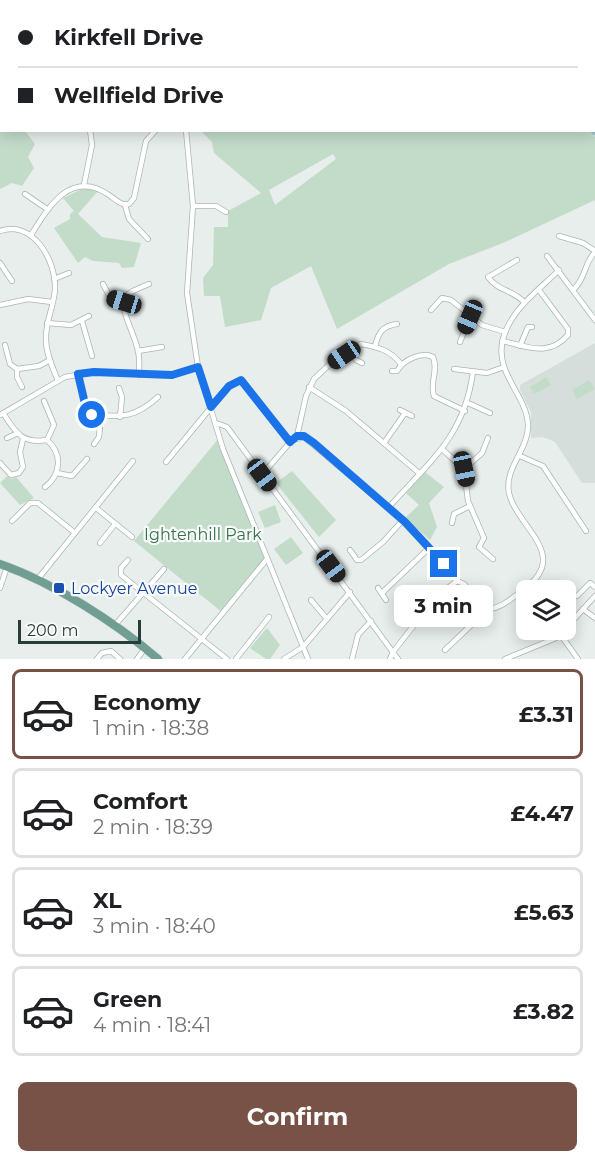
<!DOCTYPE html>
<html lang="en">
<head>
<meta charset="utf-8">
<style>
	:root { --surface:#fff; --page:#f6f6f6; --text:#202124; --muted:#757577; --line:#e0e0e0; --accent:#785246 }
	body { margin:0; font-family:Montserrat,sans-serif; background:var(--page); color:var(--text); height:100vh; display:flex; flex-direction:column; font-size:22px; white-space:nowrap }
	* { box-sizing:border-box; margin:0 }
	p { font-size:20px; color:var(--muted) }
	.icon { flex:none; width:33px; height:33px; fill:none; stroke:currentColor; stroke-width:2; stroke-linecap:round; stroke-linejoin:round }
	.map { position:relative; height:659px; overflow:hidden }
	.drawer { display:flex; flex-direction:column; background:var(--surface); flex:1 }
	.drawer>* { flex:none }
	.guide { position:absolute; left:0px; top:0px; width:596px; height:132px; box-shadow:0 3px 15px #0003; display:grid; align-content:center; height:132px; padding:0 18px; background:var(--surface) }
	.buttons { position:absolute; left:516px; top:580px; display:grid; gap:12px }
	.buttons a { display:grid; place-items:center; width:60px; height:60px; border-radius:9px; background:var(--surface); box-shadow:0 3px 15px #0003; font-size:30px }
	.scale { position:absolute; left:18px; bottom:15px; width:123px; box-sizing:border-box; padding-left:6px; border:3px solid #273e38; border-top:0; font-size:16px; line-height:21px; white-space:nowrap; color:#273e38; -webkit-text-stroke:4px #f7faf9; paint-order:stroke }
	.end { position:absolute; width:27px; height:27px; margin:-14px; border:8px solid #1a73e8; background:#fff; box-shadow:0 0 0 3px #fff }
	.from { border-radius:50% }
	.bubble { position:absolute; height:42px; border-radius:9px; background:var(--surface); box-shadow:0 3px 15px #0003; font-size:20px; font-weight:700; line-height:42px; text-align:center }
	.car { position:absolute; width:18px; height:36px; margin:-18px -9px; border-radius:8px; box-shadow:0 0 4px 2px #0007; background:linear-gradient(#222 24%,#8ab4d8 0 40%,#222 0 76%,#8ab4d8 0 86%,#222 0) }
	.guide b { display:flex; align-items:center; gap:21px; height:57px; font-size:22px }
	.guide b+b { border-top:2px solid var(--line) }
	.guide i { width:15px; height:15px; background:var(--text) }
	ul { padding:10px 0 0; list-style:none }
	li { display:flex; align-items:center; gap:18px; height:90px; margin:0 12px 9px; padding:0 6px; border:3px solid var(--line); border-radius:9px }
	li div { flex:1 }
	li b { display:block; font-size:22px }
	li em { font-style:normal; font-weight:700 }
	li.on { border-color:var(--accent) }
	li>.icon { width:54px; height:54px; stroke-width:1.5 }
	.cta { display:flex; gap:12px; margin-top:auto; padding:12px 18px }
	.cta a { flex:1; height:69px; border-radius:9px; background:var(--accent); color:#fff; font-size:24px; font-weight:700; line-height:69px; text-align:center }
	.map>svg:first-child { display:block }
	.built { fill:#d5deda }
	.green { fill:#c3dcca; fill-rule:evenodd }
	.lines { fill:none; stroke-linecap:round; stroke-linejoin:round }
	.river { stroke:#96c3cc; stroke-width:8 }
	.street-casing { stroke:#aab6b2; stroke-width:6 }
	.primary-casing { stroke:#c3c9c7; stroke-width:9 }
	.street { stroke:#fff; stroke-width:4.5 }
	.primary { stroke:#719e93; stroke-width:8 }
	.route { stroke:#1a73e8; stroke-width:8 }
	.transit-dot { fill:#1a4fb4; stroke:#f7faf9; stroke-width:2 }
	.labels { text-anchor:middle; stroke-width:4.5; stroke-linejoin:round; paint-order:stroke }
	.park-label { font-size:16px; fill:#36714d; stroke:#f7faf9 }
	.transit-label { font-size:16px; fill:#164399; stroke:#f7faf9; text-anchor:start }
</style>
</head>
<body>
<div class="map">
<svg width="595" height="659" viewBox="0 0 595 659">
	<rect width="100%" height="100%" fill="#e7eeeb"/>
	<path class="built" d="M595 343V483H582L555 442 543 437 531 438V412L520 390V385Z"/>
	<g class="green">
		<path d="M0 0H60L2 2V130L25 131 35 144 28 157 34 168 22 186 12 183 0 189Z"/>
		<path d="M325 0H595V27L594 2 322 1Z"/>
		<path d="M201 131H591L595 137V200L503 243 449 264 337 329 311 266 271 288 261 320 225 327 220 296H204L203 278 213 265 214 227H228V211L261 193 214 153 212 142ZM333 154 336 159 275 205 269 190Z"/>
		<path d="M84 188 98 191 78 214 102 237 141 243 134 267 122 268 119 263 93 261 85 257 78 263 54 228 70 219V214L74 211 63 198Z"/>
		<path d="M546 377 551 385 534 394 530 387Z"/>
		<path d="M589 380 595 389 577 399 572 390Z"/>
		<path d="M219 438 267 559 223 613 134 541Z"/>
		<path d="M292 471 336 520 319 537 276 483Z"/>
		<path d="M425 472 444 487 429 503 437 527 430 540 405 518 419 505 406 493Z"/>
		<path d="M7 476 11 479 16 477 34 498 20 505 0 483Z"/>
		<path d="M275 505 281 522 265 528 258 512Z"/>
		<path d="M291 537 303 553 286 565 274 549Z"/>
		<path d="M267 628 280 645 270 659H266L250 648Z"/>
	</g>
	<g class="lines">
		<g class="river">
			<path d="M594 30 595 29"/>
			<path d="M594 130 595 131"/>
		</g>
		<g class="street-casing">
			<g id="street">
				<path d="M169 0V2"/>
				<path d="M186 130 193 206 187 293 198 367 223 449 308 659"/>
				<path d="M84 185 92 145 90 130"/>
				<path d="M25 194 47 209"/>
				<path d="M125 205 129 219 148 239"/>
				<path d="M193 206H216L226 212"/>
				<path d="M0 231C33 220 56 260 55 289 54 307 45 322 46 340 46 354 53 368 58 381"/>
				<path d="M31 235C49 206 71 169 109 195 115 199 121 206 129 204L134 198 146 141 156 130"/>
				<path d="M559 236 583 243 595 251"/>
				<path d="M547 256 595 320"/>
				<path d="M517 260 488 277C498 291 511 289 524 302"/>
				<path d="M0 263 12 281"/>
				<path d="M54 279 69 273"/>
				<path d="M103 284 110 297 124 302"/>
				<path d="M574 289C586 278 584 263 595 252"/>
				<path d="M0 305 28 299 52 302"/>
				<path d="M431 310 442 298 451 300 482 325 505 332"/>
				<path d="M82 321 92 356"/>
				<path d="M47 323 71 325 89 316"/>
				<path d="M502 341C527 346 548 358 568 335V329L539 290"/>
				<path d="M460 342 470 317"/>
				<path d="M5 345 10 364 17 369 39 366 50 360"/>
				<path d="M520 346 528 327H532"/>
				<path d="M375 347C378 333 382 326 397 324"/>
				<path d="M351 349 356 360 362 363"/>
				<path d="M138 351 162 347"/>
				<path d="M17 369V377L22 387"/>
				<path d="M454 369 487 373 504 367"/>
				<path d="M392 371H397C403 360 422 351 433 357 439 371 429 383 434 396L465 411"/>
				<path d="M78 374 86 408 92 415C122 417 135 418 158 397"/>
				<path d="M139 375C139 367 140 359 138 351 136 337 119 309 125 298 130 290 141 288 149 284"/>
				<path d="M309 387 346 411 419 473"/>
				<path d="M119 388 122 397 120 417"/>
				<path d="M44 401 54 425 47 440"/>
				<path d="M468 403 490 413"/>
				<path d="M400 410 412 416"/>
				<path d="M3 413C16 433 22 444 47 440 63 454 61 475 45 487"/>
				<path d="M0 415 65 377 94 372 172 375 198 367"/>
				<path d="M216 423 227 427 398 659"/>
				<path d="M297 436 306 396 314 379 331 363 361 344C378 347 390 350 401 364"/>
				<path d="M7 438 16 434"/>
				<path d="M384 443 405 413"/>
				<path d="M94 444 99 437 101 415"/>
				<path d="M442 449 464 469 468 501 484 538 479 547 493 559"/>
				<path d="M520 456 543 466 586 531"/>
				<path d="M166 462 227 388 241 380 289 442"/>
				<path d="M0 463 11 475 19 473 23 467 20 452 23 439"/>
				<path d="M464 469 482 453 488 438"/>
				<path d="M57 473 72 476 87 459"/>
				<path d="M262 475 292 440 304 437 405 522 457 581 464 584 488 609C502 608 512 598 523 590 572 555 517 528 509 493 504 467 529 450 528 424 526 394 494 373 503 339 511 309 538 291 559 270"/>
				<path d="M389 507C430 461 464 437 473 372"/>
				<path d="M96 508 132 537"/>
				<path d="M12 521 30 503H38L75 533"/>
				<path d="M452 523 454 514 470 506"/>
				<path d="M100 543 115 524"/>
				<path d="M350 550 357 560H361L383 542 403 520"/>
				<path d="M128 560 121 568V575L227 659"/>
				<path d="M37 580 133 461"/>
				<path d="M0 588 7 567"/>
				<path d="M378 588 386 600"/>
				<path d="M382 593 429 548"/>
				<path d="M577 596 590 583 595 587"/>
				<path d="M311 600 327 619"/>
				<path d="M583 609 595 618"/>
				<path d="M115 625 164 569"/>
				<path d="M566 628 595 596"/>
				<path d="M560 634 578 659"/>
				<path d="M445 650 488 609"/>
				<path d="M97 659 102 653 111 651 120 659"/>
				<path d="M137 659 145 648"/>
				<path d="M185 659 267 559"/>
				<path d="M236 659 269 617"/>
				<path d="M284 659 303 647 350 592"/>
				<path d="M352 659 358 635 371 621"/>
				<path d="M390 659 393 652 436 597 457 581"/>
				<path d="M505 659 556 638 563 630"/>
			</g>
		</g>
		<g class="primary-casing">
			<path id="primary" d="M0 564C54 583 115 622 158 659"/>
		</g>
		<use href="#street" class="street"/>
		<use href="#primary" class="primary"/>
	</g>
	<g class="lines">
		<path class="route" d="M92 415 86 408 78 374 94 372 172 375 198 367 211 407 229 386 241 380 290 442 297 436H304L314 443 405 522 444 564"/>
	</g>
	<rect class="transit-dot" x="53" y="582" width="12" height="12" rx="3"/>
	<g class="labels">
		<g class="park-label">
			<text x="203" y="540">Ightenhill Park</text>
		</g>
		<g class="transit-label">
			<text x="71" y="594">Lockyer Avenue</text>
		</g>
	</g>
</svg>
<div class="buttons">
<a><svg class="icon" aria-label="layers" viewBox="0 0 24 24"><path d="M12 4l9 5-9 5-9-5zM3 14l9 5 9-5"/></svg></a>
</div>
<div class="scale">200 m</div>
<i class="end from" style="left:92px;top:415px"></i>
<i class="end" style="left:444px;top:564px"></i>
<div class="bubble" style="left:394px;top:585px;width:99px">3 min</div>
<i class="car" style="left:124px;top:302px;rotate:287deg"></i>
<i class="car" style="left:470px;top:317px;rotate:203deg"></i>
<i class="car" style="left:344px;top:355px;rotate:236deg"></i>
<i class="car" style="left:464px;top:469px;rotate:168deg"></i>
<i class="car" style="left:262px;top:475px;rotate:143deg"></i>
<i class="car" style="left:331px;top:566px;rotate:143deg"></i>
<div class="guide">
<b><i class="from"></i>Kirkfell Drive</b>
<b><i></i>Wellfield Drive</b>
</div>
</div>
<section class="drawer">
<ul>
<li class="on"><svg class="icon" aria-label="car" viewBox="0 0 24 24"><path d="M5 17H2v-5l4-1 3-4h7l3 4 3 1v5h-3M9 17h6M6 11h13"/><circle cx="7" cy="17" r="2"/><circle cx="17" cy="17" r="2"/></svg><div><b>Economy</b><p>1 min · 18:38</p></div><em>£3.31</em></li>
<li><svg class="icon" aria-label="car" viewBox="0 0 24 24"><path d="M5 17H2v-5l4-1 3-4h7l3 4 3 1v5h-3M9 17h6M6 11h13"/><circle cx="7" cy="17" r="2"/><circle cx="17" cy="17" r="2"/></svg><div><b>Comfort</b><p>2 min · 18:39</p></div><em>£4.47</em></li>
<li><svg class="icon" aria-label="car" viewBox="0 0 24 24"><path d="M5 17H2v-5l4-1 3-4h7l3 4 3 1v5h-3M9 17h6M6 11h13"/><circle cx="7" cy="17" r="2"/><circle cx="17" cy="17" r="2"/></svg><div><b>XL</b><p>3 min · 18:40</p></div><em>£5.63</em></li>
<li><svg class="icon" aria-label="car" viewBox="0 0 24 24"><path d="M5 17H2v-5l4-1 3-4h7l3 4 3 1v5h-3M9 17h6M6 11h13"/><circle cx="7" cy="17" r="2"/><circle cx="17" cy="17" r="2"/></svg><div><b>Green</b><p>4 min · 18:41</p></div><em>£3.82</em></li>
</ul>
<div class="cta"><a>Confirm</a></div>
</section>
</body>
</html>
